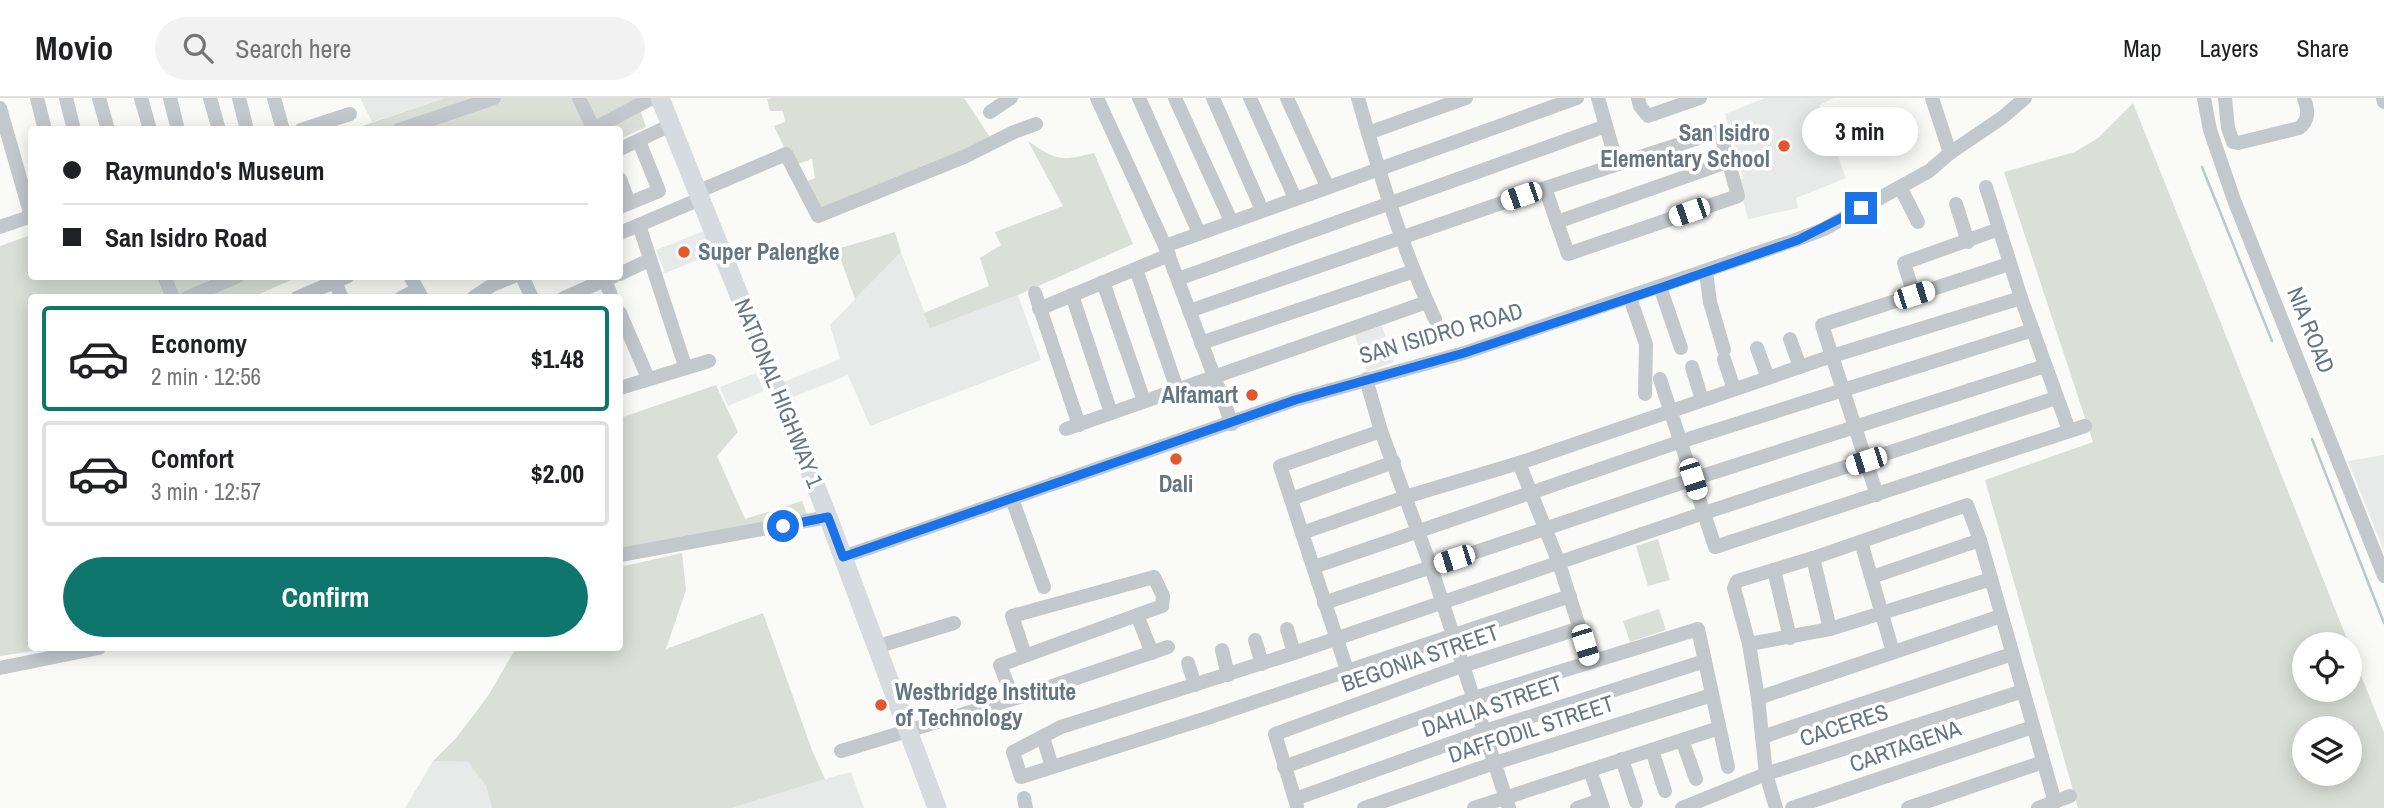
<!DOCTYPE html>
<html lang="en">
<head>
<meta charset="utf-8">
<style>
	:root { --surface:#fff; --page:#f2f2f2; --text:#202124; --muted:#757577; --line:#e0e0e0; --accent:#0f766e }
	body { margin:0; font-family:"Archivo Narrow",sans-serif; background:var(--page); color:var(--text); height:100vh; display:flex; flex-direction:column; font-size:26px; white-space:nowrap }
	* { box-sizing:border-box; margin:0 }
	p { font-size:23px; color:var(--muted) }
	.icon { flex:none; width:38px; height:38px; fill:none; stroke:currentColor; stroke-width:2; stroke-linecap:round; stroke-linejoin:round }
	.map { position:relative; flex:1; overflow:hidden }
	.panel { position:absolute; left:28px; top:196px; width:595px; height:357px; display:flex; flex-direction:column; background:var(--surface); border-radius:7px; box-shadow:0 4px 18px #0003 }
	.panel>* { flex:none }
	.guide { position:absolute; left:28px; top:28px; width:595px; height:154px; border-radius:7px; box-shadow:0 4px 18px #0003; display:grid; align-content:center; height:154px; padding:0 35px; background:var(--surface) }
	.buttons { position:absolute; left:2292px; top:534px; display:grid; gap:14px }
	.buttons a { display:grid; place-items:center; width:70px; height:70px; border-radius:50%; background:var(--surface); box-shadow:0 4px 18px #0003; font-size:35px }
	.end { position:absolute; width:32px; height:32px; margin:-16px; border:9px solid #1a73e8; background:#fff; box-shadow:0 0 0 4px #fff }
	.from { border-radius:50% }
	.bubble { position:absolute; height:49px; border-radius:24px; background:var(--surface); box-shadow:0 4px 18px #0003; font-size:23px; font-weight:700; line-height:49px; text-align:center }
	.car { position:absolute; width:21px; height:42px; margin:-21px -10px; border-radius:9px; box-shadow:0 0 5px 2px #0007; background:linear-gradient(#fff 24%,#345 0 40%,#fff 0 76%,#345 0 86%,#fff 0) }
	.guide b { display:flex; align-items:center; gap:24px; height:66px; font-size:26px }
	.guide b+b { border-top:2px solid var(--line) }
	.guide i { width:18px; height:18px; background:var(--text) }
	ul { padding:12px 0 0; list-style:none }
	li { display:flex; align-items:center; gap:21px; height:105px; margin:0 14px 10px; padding:0 21px; border:4px solid var(--line); border-radius:7px }
	li div { flex:1 }
	li b { display:block; font-size:26px }
	li em { font-style:normal; font-weight:700 }
	li.on { border-color:var(--accent) }
	li>.icon { width:63px; height:63px; stroke-width:1.5 }
	.cta { display:flex; gap:14px; margin-top:auto; padding:14px 35px }
	.cta a { flex:1; height:80px; border-radius:42px; background:var(--accent); color:#fff; font-size:28px; font-weight:700; line-height:80px; text-align:center }
	header { display:flex; align-items:center; gap:42px; box-sizing:border-box; height:98px; padding:0 35px; background:var(--surface); border-bottom:2px solid var(--line) }
	header strong { font-size:33px }
	nav { display:flex; gap:38px; margin-inline-start:auto; font-size:24px }
	.search { width:490px; height:63px; background:var(--page); display:flex; align-items:center; gap:18px; box-sizing:border-box; padding:0 24px; border-radius:38px; color:var(--muted); font-size:26px }
	.map>svg:first-child { display:block }
	.built { fill:#e8e9e9 }
	.green { fill:#dadfd7; fill-rule:evenodd }
	.lines { fill:none; stroke-linecap:round; stroke-linejoin:round }
	.stream { stroke:#bbc7cb; stroke-width:2.5 }
	.minor { stroke:#c3c8cc; stroke-width:14 }
	.highway { stroke:#d6dbdf; stroke-width:19 }
	.route { stroke:#1a73e8; stroke-width:9 }
	.poi-dot { fill:#e4572e; stroke:#fff; stroke-width:2.5 }
	.labels { text-anchor:middle; stroke-width:7; stroke-linejoin:round; paint-order:stroke }
	.poi-label { font-size:23px; font-weight:bold; fill:#657683; stroke:#fff; text-anchor:end }
	.street-label { font-size:23px; fill:#657683; stroke:#fff }
</style>
</head>
<body>
<header>
<strong>Movio</strong>
<div class="search"><svg class="icon" aria-label="search" viewBox="0 0 24 24"><circle cx="10" cy="10" r="6"/><path d="M15 15l6 6"/></svg>Search here</div>
<nav><a>Map</a><a>Layers</a><a>Share</a></nav>
</header>
<div class="map">
<svg width="2384" height="710" viewBox="0 0 2384 710">
	<rect width="100%" height="100%" fill="#fafaf8"/>
	<g class="built">
		<path d="M360 0H445L372 24Z"/>
		<path d="M1765 0H1834L1819 7 1846 80 1796 100 1798 110 1748 121 1738 84 1743 80 1725 16Z"/>
		<path d="M704 133 713 156 665 175 656 152Z"/>
		<path d="M901 154 930 229 1018 197 1041 262 870 328 848 277 786 302 781 285 840 261 830 227Z"/>
		<path d="M1380 222 1394 264 1367 274 1353 231Z"/>
		<path d="M756 275 764 293 728 308 720 289Z"/>
		<path d="M2384 357V453L2348 363Z"/>
		<path d="M433 663 468 664 486 688 492 710H405Z"/>
		<path d="M851 674 864 710H732L825 681Z"/>
	</g>
	<g class="green">
		<path d="M445 0H583L584 2 589 0H636L646 29 620 41V32H350Z"/>
		<path d="M771 0H964L994 45 815 124 797 88 815 80 812 61 793 68 774 28 785 24 783 13H770L767 1Z"/>
		<path d="M2133 5 2349 546H2305V592H2350V550L2384 635V710H2078L1985 382 2093 344 2004 74 2075 54 2098 40ZM2305 630H2350V676H2305Z"/>
		<path d="M1028 43C1056 63 1061 63 1094 55L1133 146 1018 197 930 230 924 215 989 188 980 160 1001 147 995 134 1063 108Z"/>
		<path d="M895 134 901 154 855 201 837 151Z"/>
		<path d="M31 137 32 178 298 179 252 199 32 200V550H54L0 558V148Z"/>
		<path d="M716 287 738 334 717 358 745 421 802 403 808 419 620 453V320Z"/>
		<path d="M1658 441 1670 482 1648 488 1636 448Z"/>
		<path d="M682 455 686 492 666 551 763 515 812 652 825 681 732 710H492L486 688 468 664 433 663 456 640 488 598 516 550H620V469Z"/>
		<path d="M1659 511 1666 532 1630 544 1623 523Z"/>
	</g>
	<g class="lines">
		<g class="stream">
			<path d="M2202 69 2272 243"/>
			<path d="M2312 341 2384 525"/>
		</g>
		<g class="minor">
			<path d="M37 0 45 32"/>
			<path d="M66 0 74 32"/>
			<path d="M99 0 108 32"/>
			<path d="M141 0 150 32"/>
			<path d="M170 0 178 32"/>
			<path d="M210 0 219 32"/>
			<path d="M239 0 247 32"/>
			<path d="M274 0 283 32"/>
			<path d="M579 0 594 32"/>
			<path d="M1097 0 1165 148 1232 326"/>
			<path d="M1139 0 1199 135"/>
			<path d="M1175 0 1231 123"/>
			<path d="M1213 0 1262 112"/>
			<path d="M1250 0 1295 100"/>
			<path d="M1287 0 1327 88"/>
			<path d="M1358 0C1379 74 1402 151 1435 221"/>
			<path d="M1598 0 1617 66"/>
			<path d="M1638 0 1640 8 1648 18 1700 0"/>
			<path d="M1932 0 1950 55"/>
			<path d="M2204 0 2210 32 2234 102 2384 478"/>
			<path d="M2225 0 2228 30 2233 44 2238 45 2299 30C2310 22 2308 12 2304 0"/>
			<path d="M2383 0 2384 4"/>
			<path d="M0 10 31 118"/>
			<path d="M990 14 1011 0"/>
			<path d="M595 30 652 0"/>
			<path d="M301 32 350 16"/>
			<path d="M399 32 494 0"/>
			<path d="M1368 35 1466 0"/>
			<path d="M620 51 671 27"/>
			<path d="M620 81 629 105"/>
			<path d="M1900 89 1918 124"/>
			<path d="M1986 89 2021 200 2069 332"/>
			<path d="M697 94 786 56 818 118 964 59 1014 34 1036 26"/>
			<path d="M1956 106 1968 144"/>
			<path d="M620 109 659 93 639 43"/>
			<path d="M1557 124 1730 63"/>
			<path d="M639 127 685 268"/>
			<path d="M0 129 32 118"/>
			<path d="M620 135 700 101"/>
			<path d="M1165 148 1577 0"/>
			<path d="M1136 171 1177 291"/>
			<path d="M1706 174 1710 204 1724 252"/>
			<path d="M620 176 649 162"/>
			<path d="M164 178 173 200"/>
			<path d="M410 178 422 200"/>
			<path d="M522 178 532 200"/>
			<path d="M1178 181 1606 28"/>
			<path d="M605 182 612 200"/>
			<path d="M335 184 342 200"/>
			<path d="M1103 184 1144 303"/>
			<path d="M1660 189 1681 250"/>
			<path d="M1035 195 1079 327"/>
			<path d="M1072 197 1111 315"/>
			<path d="M1914 197 1904 165 1999 131"/>
			<path d="M187 200 238 178"/>
			<path d="M297 200 348 178"/>
			<path d="M401 200 417 192"/>
			<path d="M473 200 492 187 514 178"/>
			<path d="M564 200 614 178"/>
			<path d="M1630 200 1646 246 1645 296"/>
			<path d="M1039 211 1169 157"/>
			<path d="M1189 213 1545 90 1720 33 1738 98 1568 156 1545 90"/>
			<path d="M620 215 648 280"/>
			<path d="M1790 241 1800 269"/>
			<path d="M1201 245 1414 173"/>
			<path d="M1757 250 1768 280"/>
			<path d="M1724 261 1734 291"/>
			<path d="M1692 269 1702 302"/>
			<path d="M1366 281 1381 333 1431 469 1509 710"/>
			<path d="M1660 281 1715 449 2085 328"/>
			<path d="M620 290 709 263"/>
			<path d="M1066 331 1427 204"/>
			<path d="M1519 365 1559 465 1590 563"/>
			<path d="M1877 397 1822 227 2009 166"/>
			<path d="M1012 401 1044 489"/>
			<path d="M1291 401 1394 364"/>
			<path d="M1302 435 1405 399 1519 365 1832 258 2021 200"/>
			<path d="M1861 444 1893 554"/>
			<path d="M620 457 828 419"/>
			<path d="M843 459 1295 302 1464 255 1798 141 1822 132 1929 73 1950 55 2003 19 2025 0"/>
			<path d="M1813 460 1830 531"/>
			<path d="M1314 469 1679 344 2033 232"/>
			<path d="M1774 472 1790 540"/>
			<path d="M1872 479 1980 442"/>
			<path d="M1570 498 1204 621 1021 679 1013 654 1061 629 1294 555 1704 415 2056 300"/>
			<path d="M1324 505 1693 381 2045 268"/>
			<path d="M1137 517 1152 555"/>
			<path d="M1287 531 1294 555"/>
			<path d="M1255 542 1262 566"/>
			<path d="M1749 546 1830 531 1991 481"/>
			<path d="M876 549 954 525"/>
			<path d="M1222 552 1228 577"/>
			<path d="M1188 565 1195 587"/>
			<path d="M0 570 99 550"/>
			<path d="M1347 572 1280 368 1381 333"/>
			<path d="M1013 600 1000 567 1162 508 1163 498 1154 479 1012 518 1025 557"/>
			<path d="M1758 600 2001 518"/>
			<path d="M1043 639 1052 669"/>
			<path d="M1762 639 2012 556"/>
			<path d="M1682 642 1696 681"/>
			<path d="M1652 652 1665 693"/>
			<path d="M841 653 1023 598 1168 549"/>
			<path d="M1622 661 1636 704"/>
			<path d="M1284 669 1474 600 1698 531 1728 669"/>
			<path d="M1590 672 1603 710"/>
			<path d="M1024 700 1026 710"/>
			<path d="M1295 701 1485 633 1705 563"/>
			<path d="M1297 708 1275 636 1462 568 1580 530"/>
			<path d="M1364 710 1495 665 1712 597"/>
			<path d="M1474 710 1719 630"/>
			<path d="M1577 710 1600 702"/>
			<path d="M1682 710 1766 676 2023 593"/>
			<path d="M1776 710 1766 676 1758 600 1749 546 1734 490 1737 483 1813 460 1967 407 1980 442 2055 704"/>
			<path d="M1792 710 2033 629"/>
			<path d="M1908 710 2043 664"/>
			<path d="M2038 710 2070 698"/>
		</g>
		<path class="highway" d="M660 0 828 419 937 710"/>
	</g>
	<g class="lines">
		<path class="route" d="M783 428 828 419 843 459 1295 302 1464 255 1660 190 1798 142 1861 110"/>
	</g>
	<g class="poi-dot">
		<circle cx="1784" cy="48" r="7"/>
		<circle cx="684" cy="154" r="7"/>
		<circle cx="1252" cy="297" r="7"/>
		<circle cx="1176" cy="361" r="7"/>
		<circle cx="881" cy="607" r="7"/>
	</g>
	<g class="labels">
		<g class="poi-label">
			<text x="1770" y="43">San Isidro<tspan x="1770" dy="26">Elementary School</tspan></text>
			<text x="698" y="162" text-anchor="start">Super Palengke</text>
			<text x="1238" y="305">Alfamart</text>
			<text x="1176" y="394" text-anchor="middle">Dali</text>
			<text x="895" y="602" text-anchor="start">Westbridge Institute<tspan x="895" dy="26">of Technology</tspan></text>
		</g>
		<g class="street-label">
			<text transform="translate(2311 232) rotate(68)" y="8">NIA ROAD</text>
			<text transform="translate(1441 235) rotate(-16)" y="8">SAN ISIDRO ROAD</text>
			<text transform="translate(779 295) rotate(68)" y="8">NATIONAL HIGHWAY 1</text>
			<text transform="translate(1420 560) rotate(-19)" y="8">BEGONIA STREET</text>
			<text transform="translate(1492 608) rotate(-19)" y="8">DAHLIA STREET</text>
			<text transform="translate(1844 627) rotate(-18)" y="8">CACERES</text>
			<text transform="translate(1531 631) rotate(-18)" y="8">DAFFODIL STREET</text>
			<text transform="translate(1905 648) rotate(-19)" y="8">CARTAGENA</text>
		</g>
	</g>
</svg>
<div class="buttons">
<a><svg class="icon" aria-label="locate" viewBox="0 0 24 24"><circle cx="12" cy="12" r="6"/><path d="M12 2v4M12 18v4M2 12h4M18 12h4"/></svg></a>
<a><svg class="icon" aria-label="layers" viewBox="0 0 24 24"><path d="M12 4l9 5-9 5-9-5zM3 14l9 5 9-5"/></svg></a>
</div>
<i class="end from" style="left:783px;top:428px"></i>
<i class="end" style="left:1861px;top:110px"></i>
<div class="bubble" style="left:1802px;top:9px;width:116px">3 min</div>
<i class="car" style="left:1521px;top:98px;rotate:251deg"></i>
<i class="car" style="left:1689px;top:114px;rotate:251deg"></i>
<i class="car" style="left:1914px;top:197px;rotate:72deg"></i>
<i class="car" style="left:1866px;top:363px;rotate:252deg"></i>
<i class="car" style="left:1693px;top:381px;rotate:162deg"></i>
<i class="car" style="left:1454px;top:461px;rotate:252deg"></i>
<i class="car" style="left:1585px;top:547px;rotate:163deg"></i>
<div class="guide">
<b><i class="from"></i>Raymundo's Museum</b>
<b><i></i>San Isidro Road</b>
</div>
<section class="panel">
<ul>
<li class="on"><svg class="icon" aria-label="car" viewBox="0 0 24 24"><path d="M5 17H2v-5l4-1 3-4h7l3 4 3 1v5h-3M9 17h6M6 11h13"/><circle cx="7" cy="17" r="2"/><circle cx="17" cy="17" r="2"/></svg><div><b>Economy</b><p>2 min · 12:56</p></div><em>$1.48</em></li>
<li><svg class="icon" aria-label="car" viewBox="0 0 24 24"><path d="M5 17H2v-5l4-1 3-4h7l3 4 3 1v5h-3M9 17h6M6 11h13"/><circle cx="7" cy="17" r="2"/><circle cx="17" cy="17" r="2"/></svg><div><b>Comfort</b><p>3 min · 12:57</p></div><em>$2.00</em></li>
</ul>
<div class="cta"><a>Confirm</a></div>
</section>
</div>
</body>
</html>
